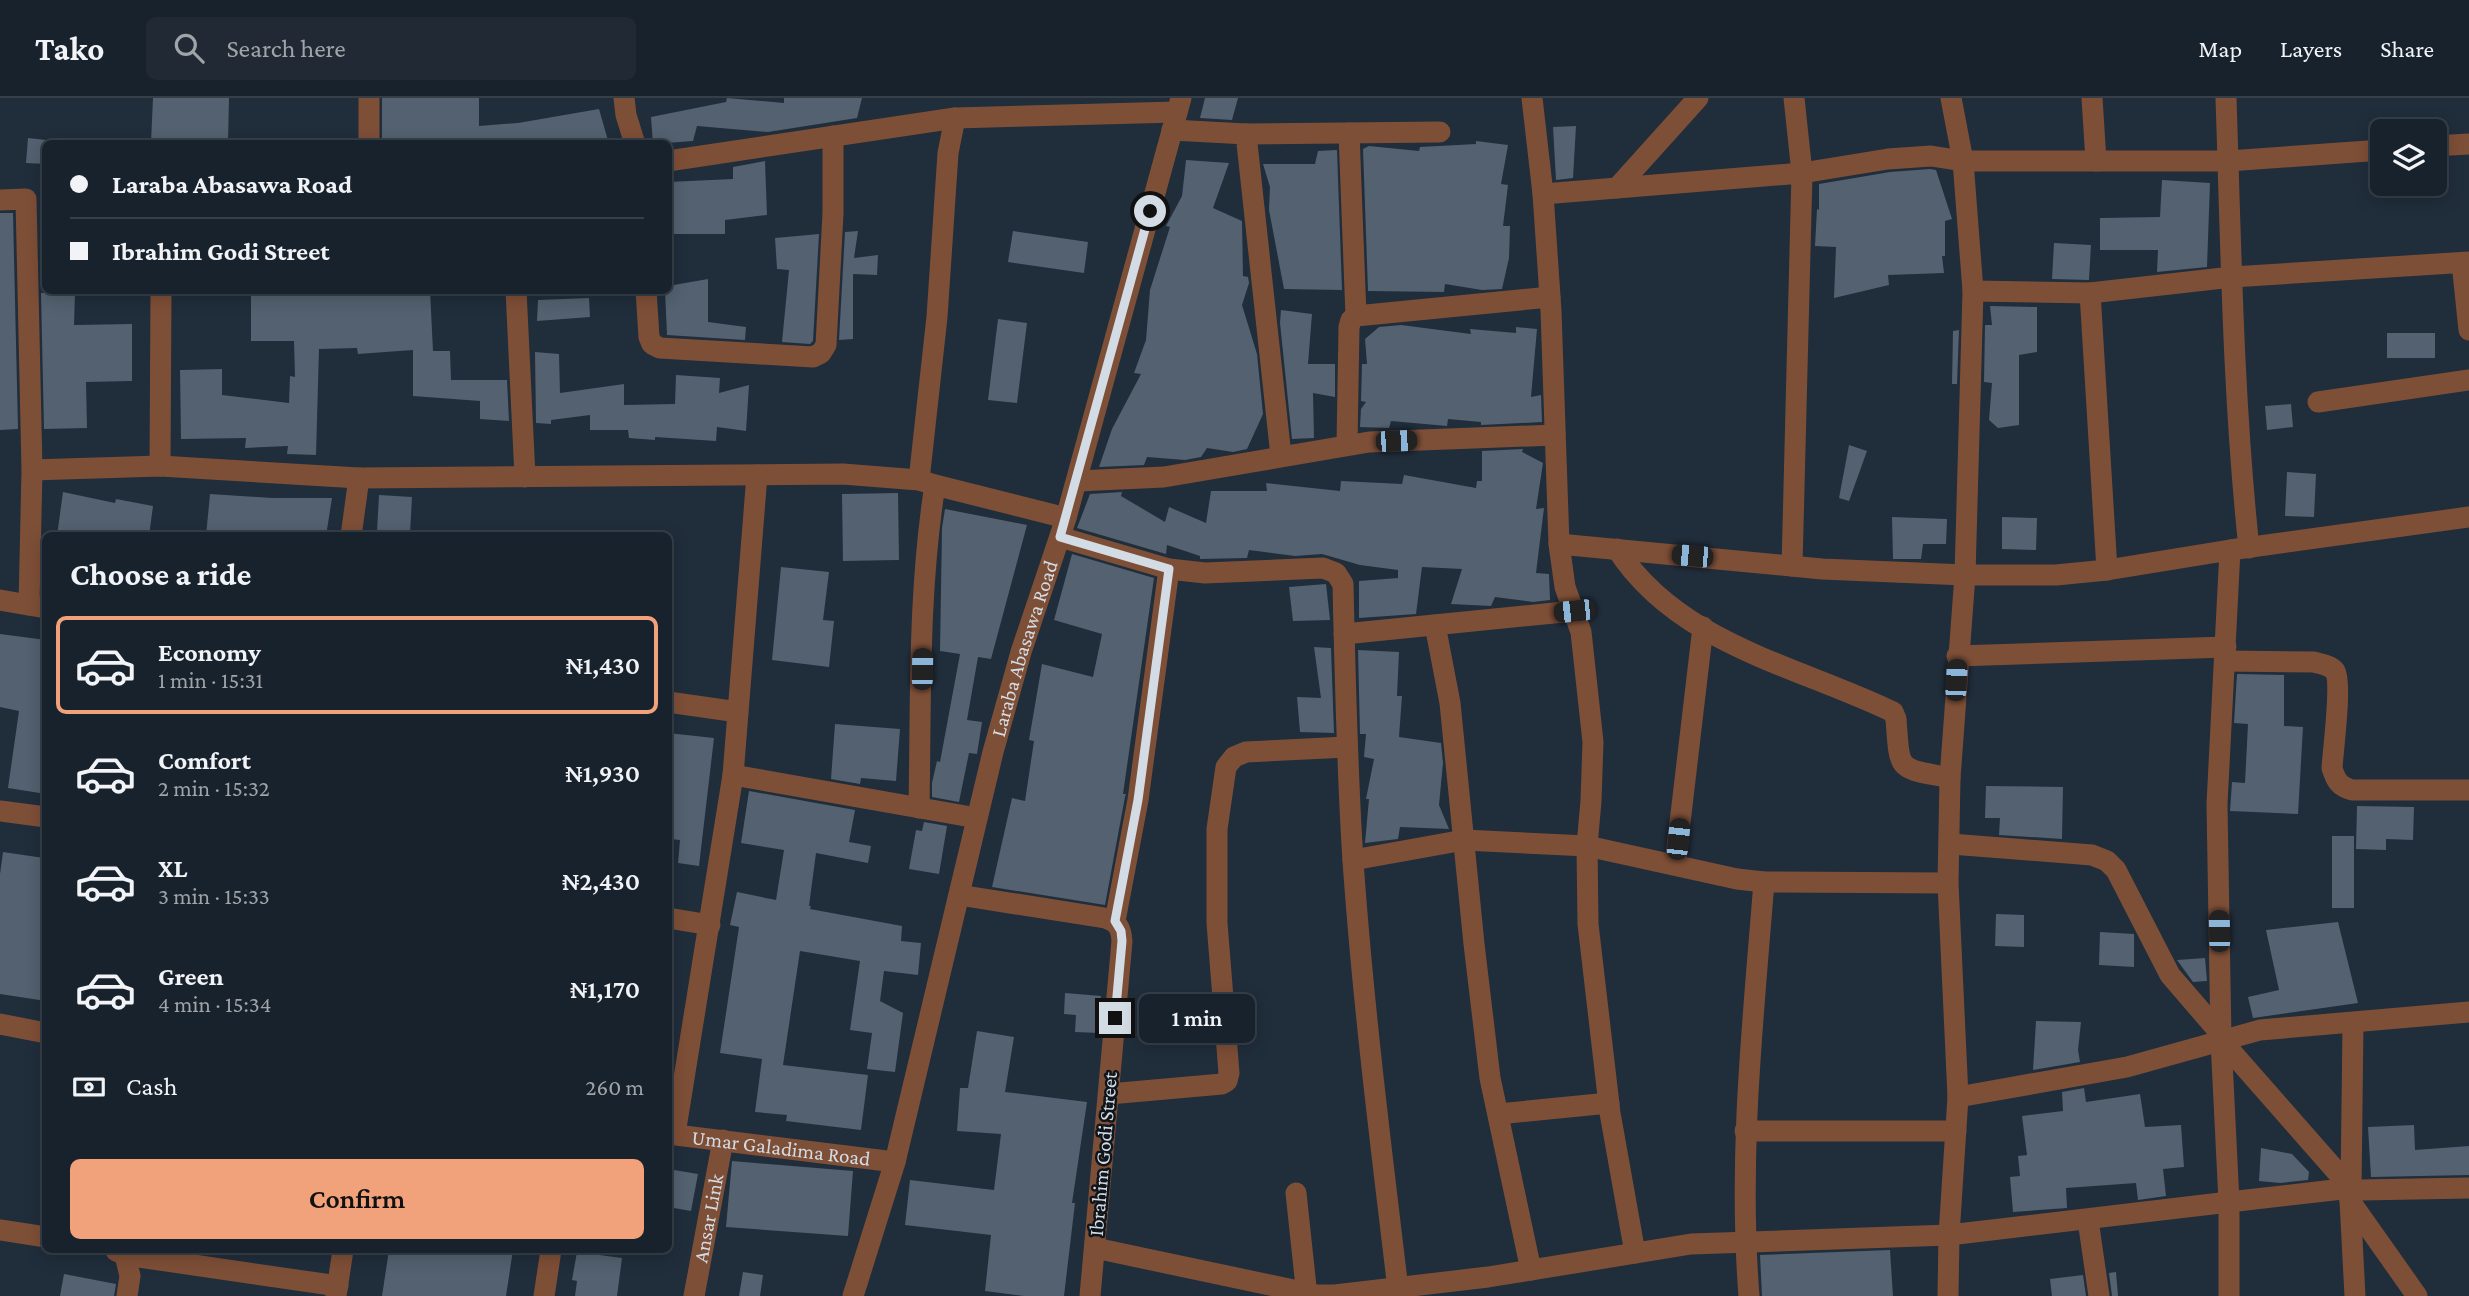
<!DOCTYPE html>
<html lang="en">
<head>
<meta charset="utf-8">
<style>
	:root { --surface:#18222c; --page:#212a34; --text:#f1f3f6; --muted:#9fa4a9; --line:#363f48; --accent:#f1a27b }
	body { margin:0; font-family:"Crimson Pro",serif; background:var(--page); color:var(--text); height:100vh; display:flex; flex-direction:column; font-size:26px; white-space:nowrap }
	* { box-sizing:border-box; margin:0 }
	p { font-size:23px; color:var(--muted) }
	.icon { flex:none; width:38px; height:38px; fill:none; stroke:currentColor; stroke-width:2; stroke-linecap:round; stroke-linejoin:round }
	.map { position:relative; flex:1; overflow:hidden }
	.side { position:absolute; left:42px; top:434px; width:630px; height:721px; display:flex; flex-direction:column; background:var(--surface); border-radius:10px; box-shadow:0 4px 18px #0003,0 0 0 2px var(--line) }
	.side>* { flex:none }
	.banner { position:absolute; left:42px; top:42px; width:630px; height:154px; border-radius:10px; box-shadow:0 4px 18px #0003,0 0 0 2px var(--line); display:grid; align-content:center; height:154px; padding:0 28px; background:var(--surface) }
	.controls { position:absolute; left:2370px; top:21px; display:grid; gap:14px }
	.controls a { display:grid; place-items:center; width:77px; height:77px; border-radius:10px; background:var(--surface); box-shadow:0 4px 18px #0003,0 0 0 2px var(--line); font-size:35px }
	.end { position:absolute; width:32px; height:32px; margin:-16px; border:9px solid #d3dbe4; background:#111; box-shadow:0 0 0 4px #111 }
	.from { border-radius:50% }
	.bubble { position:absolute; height:49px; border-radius:10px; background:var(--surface); box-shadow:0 4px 18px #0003,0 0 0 2px var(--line); font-size:23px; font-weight:600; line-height:49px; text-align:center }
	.car { position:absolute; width:21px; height:42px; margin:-21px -10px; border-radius:9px; box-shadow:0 0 5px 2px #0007; background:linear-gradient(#222 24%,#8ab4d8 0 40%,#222 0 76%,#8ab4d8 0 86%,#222 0) }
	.banner b { display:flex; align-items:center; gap:24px; height:66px; font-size:26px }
	.banner b+b { border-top:2px solid var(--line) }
	.banner i { width:18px; height:18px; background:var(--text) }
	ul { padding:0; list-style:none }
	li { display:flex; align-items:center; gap:21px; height:98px; margin:0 14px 10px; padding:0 14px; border:4px solid transparent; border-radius:10px }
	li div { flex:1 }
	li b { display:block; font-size:26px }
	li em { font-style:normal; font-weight:600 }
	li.current { border-color:var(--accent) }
	li>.icon { width:63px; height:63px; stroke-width:1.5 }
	h2 { padding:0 28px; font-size:32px; line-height:84px }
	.pay { display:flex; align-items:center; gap:18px; height:77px; padding:0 28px; font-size:26px }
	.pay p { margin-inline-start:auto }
	.primary-button { display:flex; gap:14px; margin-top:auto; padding:14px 28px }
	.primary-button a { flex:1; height:80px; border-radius:10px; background:var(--accent); color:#111; font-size:28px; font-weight:600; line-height:80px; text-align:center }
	header { display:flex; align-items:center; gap:42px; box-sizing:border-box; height:98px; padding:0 35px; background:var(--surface); border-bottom:2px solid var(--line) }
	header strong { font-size:33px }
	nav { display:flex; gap:38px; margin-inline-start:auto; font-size:24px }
	.search { width:490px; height:63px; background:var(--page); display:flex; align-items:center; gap:18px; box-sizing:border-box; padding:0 24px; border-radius:10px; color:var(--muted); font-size:26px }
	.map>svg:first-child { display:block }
	.building { fill:#536170 }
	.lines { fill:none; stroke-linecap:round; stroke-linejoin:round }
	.street { stroke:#7e4f37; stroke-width:21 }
	.route { stroke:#d3dbe4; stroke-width:9 }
	.labels { text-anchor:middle; stroke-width:5; stroke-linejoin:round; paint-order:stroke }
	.street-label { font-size:21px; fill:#d3dbe4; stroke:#0f151b }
</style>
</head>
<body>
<header>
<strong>Tako</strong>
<div class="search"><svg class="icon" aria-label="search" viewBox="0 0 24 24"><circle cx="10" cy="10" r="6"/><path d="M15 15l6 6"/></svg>Search here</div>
<nav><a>Map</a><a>Layers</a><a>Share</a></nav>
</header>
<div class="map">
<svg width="2469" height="1198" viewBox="0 0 2469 1198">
	<rect width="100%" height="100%" fill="#202d3b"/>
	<g class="building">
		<path d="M153 0H229L228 46 151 44Z"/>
		<path d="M382 0H479V28L518 25 599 11 609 46H382Z"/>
		<path d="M727 0 784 5V0H862L857 20 768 34 697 28 693 43 653 46 651 19 726 4Z"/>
		<path d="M1205 0H1238L1232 22 1200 20Z"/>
		<path d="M1576 28 1573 80 1556 82 1553 29Z"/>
		<path d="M28 40 46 42V66L26 65Z"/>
		<path d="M1476 43 1508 47 1501 86 1508 87 1503 128H1510L1509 160 1502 191 1482 192 1445 186 1444 194 1368 193 1363 51 1369 48 1419 53 1420 49 1476 46Z"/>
		<path d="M1337 52 1342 192 1284 191 1269 112 1270 89 1263 66H1315L1318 53Z"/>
		<path d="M1186 62 1229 65 1213 110 1242 123 1243 178 1248 179 1249 185 1242 207 1257 256 1263 316 1247 351 1233 354 1207 350 1201 359 1185 362 1147 359 1144 367 1099 369 1112 331 1141 276 1134 275 1146 242 1150 192 1170 129 1166 128 1182 98Z"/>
		<path d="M765 63 767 117 725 122V136H668V84L733 81V69Z"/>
		<path d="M1930 71 1936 72 1952 121 1945 123V158H1942L1944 175 1888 177 1889 187 1834 200 1836 149 1815 148 1817 111 1819 112V86L1890 74Z"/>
		<path d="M2162 82 2210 85 2207 169 2157 174 2158 152H2100V120L2160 119Z"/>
		<path d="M0 115H13L18 331 0 332Z"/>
		<path d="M858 133 854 160 878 157 877 177 853 176V241L839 242 845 134Z"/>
		<path d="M1013 133 1088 144 1084 175 1008 164Z"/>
		<path d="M819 136 813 243 810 246 782 244 789 172 777 171 775 140Z"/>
		<path d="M2054 145 2091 147 2089 182 2052 181Z"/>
		<path d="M708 181V224L746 229 745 242 667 237 665 192H668V188Z"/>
		<path d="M251 192H430L433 253H450L451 282H507L509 323 480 321V303L413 298V252L358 256 357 250 319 251 316 357 287 356 288 348 245 350 246 340 181 341 180 272 222 271V297L289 305 290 278 295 279 294 243H251Z"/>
		<path d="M41 195H75L74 227 132 226V283L86 284 87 330 44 331Z"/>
		<path d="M589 200 590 219 537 223 538 202Z"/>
		<path d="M1990 208 2037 209V254L2019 257V327L1998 330 1989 322 1992 285 1984 284 1985 227H1992Z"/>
		<path d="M1281 212 1312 216 1308 266H1335V299L1313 295 1314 340 1292 341 1280 225Z"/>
		<path d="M998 221 1027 225 1017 305 988 302Z"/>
		<path d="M1401 227 1471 236 1470 231 1516 235V229L1537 231 1531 299 1541 297 1542 324 1481 327V324L1448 321 1447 328 1391 323 1389 330 1360 329 1361 311 1366 304 1361 303 1362 266H1367L1365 241 1379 229Z"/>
		<path d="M1959 232 1957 286H1952L1953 233Z"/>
		<rect x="2387" y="235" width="48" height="25"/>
		<path d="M535 254 559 256 560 295 624 286V307L675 306 676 277 720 280 719 295 749 287 746 333 717 329 716 343 655 339V342L629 340 628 332H590V317L551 322V326L536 325Z"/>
		<path d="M2291 306 2293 329 2267 332 2265 308Z"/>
		<path d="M1849 347 1867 353 1849 403 1839 400Z"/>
		<path d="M1523 351 1522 354 1543 365 1536 411 1544 410 1536 475 1549 476 1550 502 1533 504 1495 499 1491 508 1451 506 1462 471 1422 469 1416 516 1359 520V483L1398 480V472L1360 467 1322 456 1295 458 1249 452 1247 460 1200 461V458L1167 447 1166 456 1077 430 1090 396 1122 394 1121 398 1165 424 1169 409 1206 425 1211 393H1267L1266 385 1340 393 1341 383 1402 386 1404 377 1476 390 1477 383H1482V353Z"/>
		<path d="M2287 374 2316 376 2314 419 2285 418Z"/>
		<path d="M63 394 115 405 116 401 153 408 149 438H57Z"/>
		<path d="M898 395 899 462 843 463 842 396Z"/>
		<path d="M210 396 272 400H332L326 438H206Z"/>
		<path d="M379 397 412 399 410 436 377 434Z"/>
		<path d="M945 411 1027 427 991 561 978 559 967 622 982 624 977 656 969 655 959 704 932 699V685L937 663 940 664 960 556 940 553 942 430Z"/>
		<path d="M1892 419 1947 421 1946 446H1923L1921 461H1893Z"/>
		<path d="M2002 419 2037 420 2036 452 2002 451Z"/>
		<path d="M1072 456 1154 480 1123 696H1126L1125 699 1105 807 992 789 1012 700 1025 703 1034 643 1029 642 1042 566 1093 579 1102 536 1054 522Z"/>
		<path d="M781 469 829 474 823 522 834 523 829 569 772 562Z"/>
		<path d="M1326 486 1330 522 1293 523 1289 489Z"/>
		<path d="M0 536 46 542V696L8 690 19 613 0 609Z"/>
		<path d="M1314 549 1331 550 1334 635 1300 634 1297 599 1321 600Z"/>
		<path d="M1358 552 1399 554 1397 598H1402L1399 639 1441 645 1443 665 1439 707 1449 731 1400 729 1398 741 1365 745 1369 701H1366L1374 661 1364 659 1366 636H1360Z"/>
		<path d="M2237 576 2284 577V628L2303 629 2298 716 2230 713 2232 684 2245 685 2248 626 2234 625Z"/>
		<path d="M835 626 900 631 896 683 861 680 860 686 831 681Z"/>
		<path d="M668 635 714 640 699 768 678 765 680 742 671 741 674 717 668 716Z"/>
		<path d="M1986 688 2063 689 2062 741 1999 737 2000 720H1985Z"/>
		<path d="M749 693 855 712 849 744 871 748 868 765 816 755 809 808H811L810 811 902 828 901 843 921 845 918 877 884 873 880 903 903 915 895 974 867 971 872 935 850 932 860 863 800 853 783 967 868 977 861 1032 786 1023 787 1017 755 1014 762 961 720 955 739 829 730 827 737 794 776 802 784 752 741 745Z"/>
		<path d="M2357 708 2414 709 2413 742 2386 741V752L2356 751Z"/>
		<path d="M924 724 947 728 939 776 909 771 916 732 922 733Z"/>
		<rect x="2332" y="738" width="22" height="72"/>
		<path d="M3 754 44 760 46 903 0 896V776Z"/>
		<path d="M1996 816 2024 817V849L1995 848Z"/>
		<path d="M2338 824 2358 905 2253 920 2248 899 2279 892 2266 832Z"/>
		<path d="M2100 834 2134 836V869L2099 867Z"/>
		<path d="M2205 860 2207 883 2193 884 2177 862Z"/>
		<path d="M1065 895 1101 898 1099 935 1075 934 1076 917 1064 916Z"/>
		<path d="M2036 923 2081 924 2078 952 2080 964 2033 972Z"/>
		<path d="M977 933 1014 939 1005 994 1087 1004 1072 1105H1075L1064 1198H1024L985 1193 991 1137 905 1127 910 1082 994 1092 1001 1036 957 1033 960 990H968Z"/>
		<path d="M2084 990 2086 1004 2140 996 2145 1029 2181 1027 2184 1069 2163 1071 2166 1098 2138 1102 2136 1085 2066 1090 2067 1110 2013 1114 2010 1079 2020 1078 2018 1058 2027 1057 2022 1018 2063 1013 2062 994Z"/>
		<path d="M2414 1027 2415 1052 2469 1048V1077L2371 1079 2368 1029Z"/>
		<path d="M2261 1050 2292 1056 2309 1074 2308 1082 2280 1085 2259 1083Z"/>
		<path d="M732 1063 853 1073 848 1138 726 1129Z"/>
		<path d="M668 1071 698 1076 691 1113 668 1109Z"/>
		<path d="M389 1152H513L506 1198H382Z"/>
		<path d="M1890 1152 1893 1198H1762L1760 1157Z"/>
		<path d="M577 1154 622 1160 617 1198H575L577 1183 572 1182Z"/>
		<path d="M743 1174 763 1177 760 1198H739Z"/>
		<path d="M2116 1174 2118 1198H2112L2109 1175Z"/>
		<path d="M64 1176 116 1186 114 1198H60Z"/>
		<path d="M2083 1177 2086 1198H2052L2050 1181Z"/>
	</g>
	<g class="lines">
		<g class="street">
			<path d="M624 0 626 17 635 46"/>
			<path d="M1532 0 1543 96 1551 213 1559 446 1565 489 1581 534 1593 644 1591 703 1587 748 1588 826 1610 1015 1635 1155"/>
			<path d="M2092 0 2096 63"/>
			<path d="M2226 0C2231 150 2233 301 2249 450"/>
			<path d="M955 20 1177 14"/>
			<path d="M1172 32 1246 36 1281 358"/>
			<path d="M1349 35 1356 218"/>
			<path d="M1246 36 1440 34"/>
			<path d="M369 46V0"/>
			<path d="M2434 48 2469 46"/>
			<path d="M668 63 955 20 948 55 937 219 919 382"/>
			<path d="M1617 90 1698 0"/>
			<path d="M1543 96 1802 75 1888 61 1931 58 1963 63H2228L2382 52"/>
			<path d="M0 102 26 101 32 372 29 507"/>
			<path d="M2462 165 2469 232"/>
			<path d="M516 192 525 379"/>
			<path d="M646 192 649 239 652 246 660 250 813 259 821 255 826 247 833 115V38"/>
			<path d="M1973 193 2090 195 2232 179 2469 164"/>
			<path d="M2090 195 2107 472"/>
			<path d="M2318 304 2469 282"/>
			<path d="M1347 347 1349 229 1351 222 1356 218 1550 199"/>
			<path d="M160 368 161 192"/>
			<path d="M32 372 160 368 359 380 843 376 919 382 935 387 1066 420"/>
			<path d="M1077 383 1164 379 1369 344 1555 337"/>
			<path d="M351 438 359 380"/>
			<path d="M1060 439 1169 471 1205 475 1323 470 1336 475 1343 486C1345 579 1347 671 1353 763 1363 906 1381 1049 1398 1191"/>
			<path d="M1559 446 1822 471 1965 477H2056L2107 472 2230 452 2469 419"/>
			<path d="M1617 451C1678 546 1798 568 1893 614L1896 621C1900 676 1897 669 1950 680"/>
			<path d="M2230 452 2217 706 2221 942 2351 1090 2350 1103 2417 1198"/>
			<path d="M1792 468 1802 75 1794 0"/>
			<path d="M0 502 46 510"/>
			<path d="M1435 527 1450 605 1474 846 1490 980 1531 1172"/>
			<path d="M1344 536 1574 513"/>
			<path d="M1957 558 2226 549"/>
			<path d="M2225 563 2314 564C2320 566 2330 567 2335 573 2342 585 2333 653 2332 670 2336 683 2339 688 2352 692H2469"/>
			<path d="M668 604 738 614"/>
			<path d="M733 677 977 720"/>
			<path d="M919 710C921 602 918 494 935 387"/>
			<path d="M0 713 46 719"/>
			<path d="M1951 746 2092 757 2107 763 2116 772 2170 877 2220 935"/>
			<path d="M1353 762 1464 742 1587 748 1737 781 1764 784 1948 785"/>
			<path d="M1675 767 1703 529"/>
			<path d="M959 797 1105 820C1118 824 1121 830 1122 843L1090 1198"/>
			<path d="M668 820 710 827"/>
			<path d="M1115 823 1138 702 1169 471"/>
			<path d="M0 926 46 935"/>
			<path d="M1109 996 1222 986 1227 983 1229 975 1217 825V731L1226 669 1234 659 1246 654 1347 649"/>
			<path d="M1958 999 2127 969 2260 932 2469 914"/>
			<path d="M1498 1016 1609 1005"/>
			<path d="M1745 1033H1956"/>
			<path id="s1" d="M668 1036 895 1064"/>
			<path d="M675 1036 733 677 757 377"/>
			<path d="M2351 1090 2353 925"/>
			<path d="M1296 1095 1307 1198"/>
			<path d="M2350 1103 2355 1198"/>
			<path d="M2088 1122 2099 1198"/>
			<path d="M0 1132 46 1139"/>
			<path d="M1095 1150 1317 1197H1335L1488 1179 1691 1146 1949 1137 2229 1104 2221 942"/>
			<path d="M116 1153 125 1157 130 1178 127 1198"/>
			<path d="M125 1157 338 1188"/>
			<path d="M336 1198 343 1152"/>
			<path d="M544 1198 551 1152"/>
			<path id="s2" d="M694 1198 723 1042"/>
			<path id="s3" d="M853 1198 895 1064 993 654 1021 554 1066 420 1181 0"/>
			<path d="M1749 1198C1738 1058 1753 923 1764 784"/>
			<path d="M1948 1198 1949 1137 1958 999 1948 785 1950 680 1965 477 1973 193 1963 63 1951 0"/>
			<path d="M2229 1198V1104L2351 1090 2361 1092 2469 1090"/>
		</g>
	</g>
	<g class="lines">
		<path class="route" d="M1115 920 1122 843 1121 833 1115 823 1138 702 1169 471 1060 439 1150 113"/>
	</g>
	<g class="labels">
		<g class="street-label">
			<text dy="7" stroke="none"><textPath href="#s3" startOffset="670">Laraba Abasawa Road</textPath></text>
			<text dy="7" stroke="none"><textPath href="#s1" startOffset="114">Umar Galadima Road</textPath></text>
			<text transform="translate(1103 1056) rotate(-85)" y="7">Ibrahim Godi Street</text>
			<text dy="7" stroke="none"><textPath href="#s2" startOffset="79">Ansar Link</textPath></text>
		</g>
	</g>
</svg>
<div class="controls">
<a><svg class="icon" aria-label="layers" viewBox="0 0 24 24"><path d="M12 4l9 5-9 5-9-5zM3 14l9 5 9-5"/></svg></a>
</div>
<i class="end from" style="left:1150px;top:113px"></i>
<i class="end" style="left:1115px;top:920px"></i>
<div class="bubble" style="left:1139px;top:896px;width:116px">1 min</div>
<i class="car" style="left:1396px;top:343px;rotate:88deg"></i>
<i class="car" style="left:1692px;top:458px;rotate:275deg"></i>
<i class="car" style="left:1574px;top:513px;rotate:264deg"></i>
<i class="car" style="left:922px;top:571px;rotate:1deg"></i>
<i class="car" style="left:1956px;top:582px;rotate:3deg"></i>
<i class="car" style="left:1678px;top:741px;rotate:6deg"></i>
<i class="car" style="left:2219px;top:833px;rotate:359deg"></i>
<div class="banner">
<b><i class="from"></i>Laraba Abasawa Road</b>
<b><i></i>Ibrahim Godi Street</b>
</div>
<section class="side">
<h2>Choose a ride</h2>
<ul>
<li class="current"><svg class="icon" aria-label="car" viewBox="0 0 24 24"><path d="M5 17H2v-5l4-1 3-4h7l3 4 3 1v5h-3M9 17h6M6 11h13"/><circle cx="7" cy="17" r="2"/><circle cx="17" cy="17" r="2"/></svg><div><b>Economy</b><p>1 min · 15:31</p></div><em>₦1,430</em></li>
<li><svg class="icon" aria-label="car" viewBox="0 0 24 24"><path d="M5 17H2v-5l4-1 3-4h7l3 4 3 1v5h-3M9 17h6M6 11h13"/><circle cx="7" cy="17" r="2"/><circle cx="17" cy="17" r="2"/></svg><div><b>Comfort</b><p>2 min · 15:32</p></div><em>₦1,930</em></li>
<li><svg class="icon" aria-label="car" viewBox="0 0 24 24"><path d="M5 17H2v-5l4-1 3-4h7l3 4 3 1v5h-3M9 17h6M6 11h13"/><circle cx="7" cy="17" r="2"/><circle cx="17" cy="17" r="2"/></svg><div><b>XL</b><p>3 min · 15:33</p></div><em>₦2,430</em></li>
<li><svg class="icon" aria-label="car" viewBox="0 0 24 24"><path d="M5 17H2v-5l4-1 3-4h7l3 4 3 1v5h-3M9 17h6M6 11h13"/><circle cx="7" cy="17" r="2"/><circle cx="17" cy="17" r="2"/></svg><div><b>Green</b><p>4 min · 15:34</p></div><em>₦1,170</em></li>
</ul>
<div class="pay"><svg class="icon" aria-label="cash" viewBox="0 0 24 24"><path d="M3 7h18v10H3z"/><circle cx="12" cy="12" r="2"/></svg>Cash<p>260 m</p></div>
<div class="primary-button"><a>Confirm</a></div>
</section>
</div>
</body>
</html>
